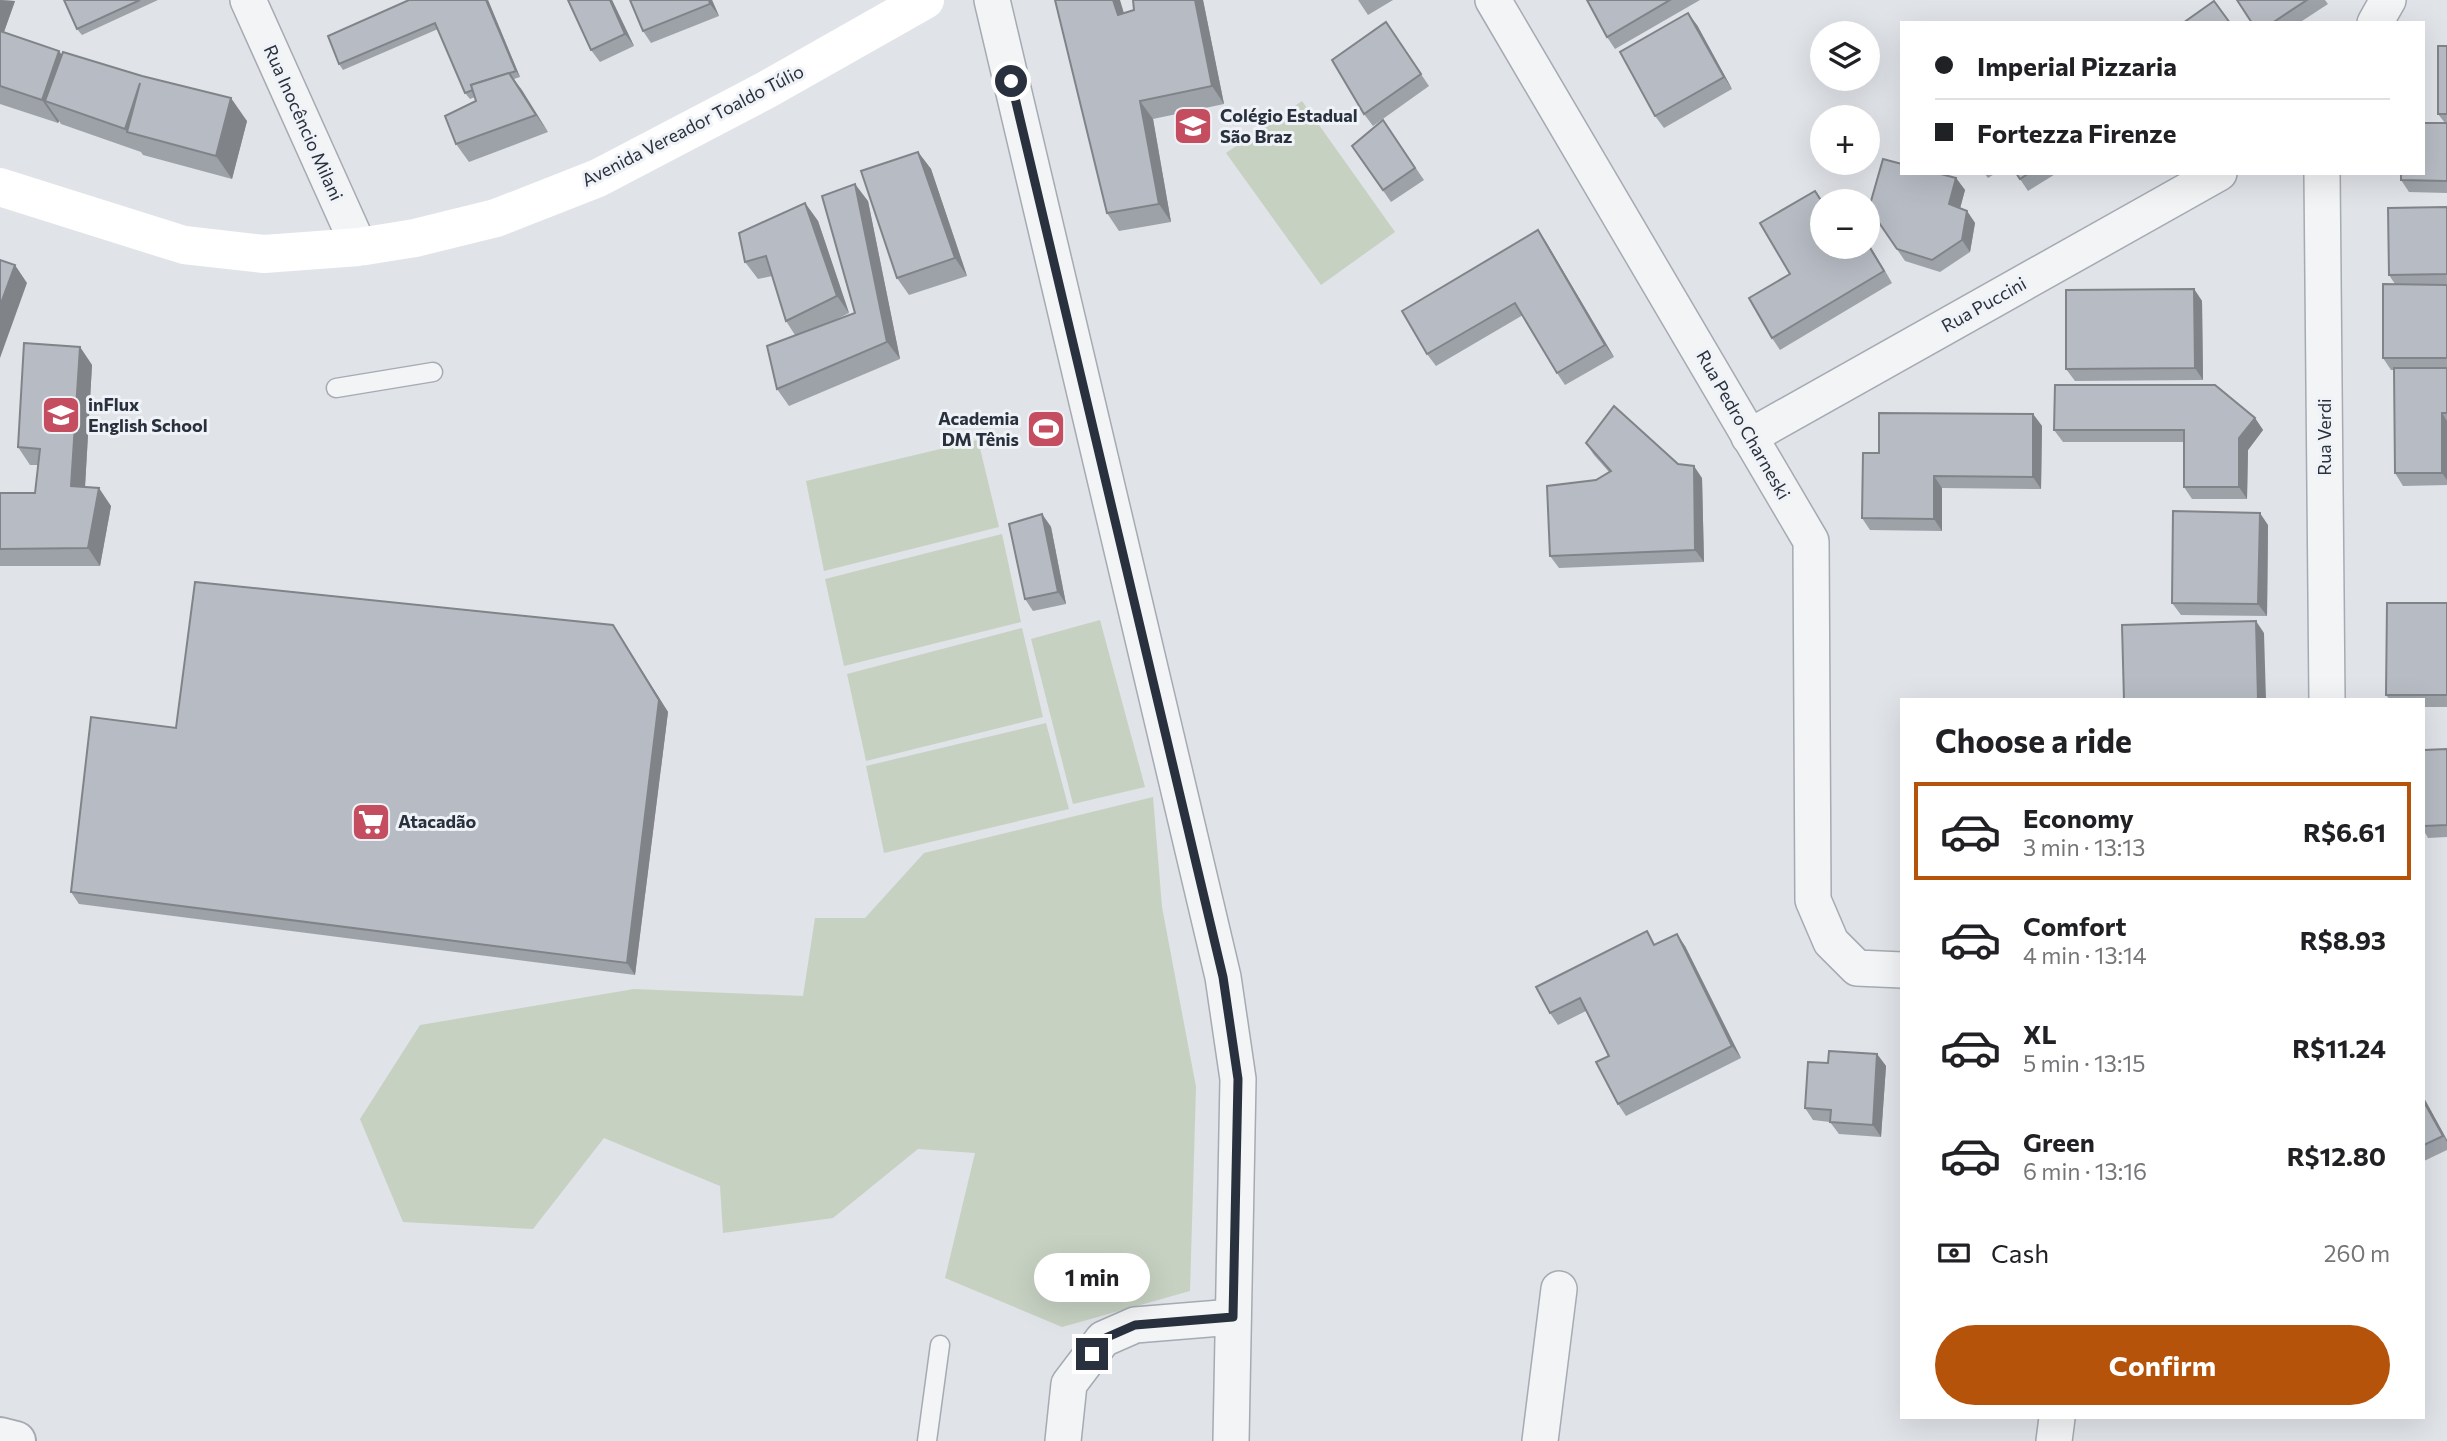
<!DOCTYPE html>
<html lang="en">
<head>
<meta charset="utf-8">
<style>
	:root { --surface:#fff; --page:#f6f6f6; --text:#202124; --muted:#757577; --line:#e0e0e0; --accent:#b45309 }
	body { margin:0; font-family:Commissioner,sans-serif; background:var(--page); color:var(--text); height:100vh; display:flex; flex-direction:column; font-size:26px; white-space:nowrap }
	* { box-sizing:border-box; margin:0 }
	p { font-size:23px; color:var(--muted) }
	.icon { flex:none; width:38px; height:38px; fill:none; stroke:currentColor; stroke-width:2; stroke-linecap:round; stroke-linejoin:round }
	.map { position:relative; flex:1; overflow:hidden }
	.drawer { position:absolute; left:1900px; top:698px; width:525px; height:721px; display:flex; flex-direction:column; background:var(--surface); border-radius:0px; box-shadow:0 7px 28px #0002 }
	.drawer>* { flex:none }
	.top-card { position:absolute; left:1900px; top:21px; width:525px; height:154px; border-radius:0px; box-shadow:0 7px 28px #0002; display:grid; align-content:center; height:154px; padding:0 35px; background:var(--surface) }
	.tools { position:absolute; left:1810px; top:21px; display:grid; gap:14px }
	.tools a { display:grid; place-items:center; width:70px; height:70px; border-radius:50%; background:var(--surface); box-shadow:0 7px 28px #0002; font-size:35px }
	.end { position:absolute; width:32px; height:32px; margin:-16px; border:9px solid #2a313e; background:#fff; box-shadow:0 0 0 4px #fff }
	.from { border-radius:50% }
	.bubble { position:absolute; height:49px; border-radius:24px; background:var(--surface); box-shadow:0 7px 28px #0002; font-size:23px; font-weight:700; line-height:49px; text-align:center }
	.top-card b { display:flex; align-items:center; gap:24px; height:66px; font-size:26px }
	.top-card b+b { border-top:2px solid var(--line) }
	.top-card i { width:18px; height:18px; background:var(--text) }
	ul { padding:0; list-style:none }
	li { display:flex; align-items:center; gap:21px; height:98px; margin:0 14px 10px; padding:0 21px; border:4px solid transparent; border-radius:0px }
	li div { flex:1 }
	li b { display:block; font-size:26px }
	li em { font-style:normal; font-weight:700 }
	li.selected { border-color:var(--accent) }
	li>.icon { width:63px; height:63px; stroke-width:1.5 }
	h2 { padding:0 35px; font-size:32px; line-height:84px }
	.pay { display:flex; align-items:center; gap:18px; height:77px; padding:0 35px; font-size:26px }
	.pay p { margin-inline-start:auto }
	.primary-button { display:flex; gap:14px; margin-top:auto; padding:14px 35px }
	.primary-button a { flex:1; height:80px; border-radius:42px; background:var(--accent); color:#fff; font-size:28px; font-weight:700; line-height:80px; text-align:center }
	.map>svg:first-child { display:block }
	.green { fill:#c6d1c2 }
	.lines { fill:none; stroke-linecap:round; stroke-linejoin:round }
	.service-casing { stroke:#a6aab2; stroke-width:21 }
	.minor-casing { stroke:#a6aab2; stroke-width:38 }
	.tertiary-casing { stroke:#a6aab2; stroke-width:42 }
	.service { stroke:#f2f4f6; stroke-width:18 }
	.minor { stroke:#f2f4f6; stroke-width:35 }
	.tertiary { stroke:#f2f4f6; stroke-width:38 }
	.secondary { stroke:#fff; stroke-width:38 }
	.wall { fill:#9da2a9 }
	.shaded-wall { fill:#808489 }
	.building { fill:#b7bcc4; stroke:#808489; stroke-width:2 }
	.route { stroke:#2a313e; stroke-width:9 }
	.labels { text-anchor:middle; stroke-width:6; stroke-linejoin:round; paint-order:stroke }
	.poi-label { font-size:18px; font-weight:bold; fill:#2a313e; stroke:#eff2f6; text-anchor:start }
	.street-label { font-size:18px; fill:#2a313e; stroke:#eff2f6 }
</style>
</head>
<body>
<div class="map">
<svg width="2447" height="1441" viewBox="0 0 2447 1441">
	<rect width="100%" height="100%" fill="#e0e3e8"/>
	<g class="green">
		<path d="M1302 101 1395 232 1321 285 1226 153Z"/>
		<path d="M978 440 999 527 824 571 806 481Z"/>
		<path d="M1002 534 1021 622 844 666 825 579Z"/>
		<path d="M1100 620 1145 787 1073 804 1031 639Z"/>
		<path d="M1022 628 1043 717 866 761 847 674Z"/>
		<path d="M1046 723 1069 809 884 853 866 766Z"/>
		<path d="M1153 797 1162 907 1196 1087 1190 1291 1062 1327 945 1278 975 1153 918 1149 833 1218 723 1233 720 1186 604 1138 533 1229 403 1222 360 1119 420 1025 634 989 803 996 815 918H865L924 853Z"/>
	</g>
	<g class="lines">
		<g class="service-casing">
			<g id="service">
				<path d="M336 388 433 372"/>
				<path d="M927 1441 940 1345"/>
			</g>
		</g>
		<g class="minor-casing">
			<g id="minor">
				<path d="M248 0 359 247"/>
				<path d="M992 0 1223 977 1238 1079 1231 1441"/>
				<path d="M1493 0 1811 541 1813 900 1831 942 1857 968 1902 970"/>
				<path d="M2375 23 2388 0"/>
				<path d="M2322 173 2327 700"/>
				<path d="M1749 437 2219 173"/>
				<path d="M1063 1441 1069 1384 1103 1339 1135 1325 1233 1317"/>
				<path d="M1540 1441 1559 1289"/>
				<path d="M2054 1441 2057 1418"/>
			</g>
		</g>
		<g class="tertiary-casing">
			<path id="tertiary" d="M0 1437 16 1441"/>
		</g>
		<use href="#service" class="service"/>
		<use href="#minor" class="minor"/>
		<use href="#tertiary" class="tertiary"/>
		<path class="secondary" d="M0 187 184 245 264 254 359 247 415 238 496 218 598 178 766 90 925 0"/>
	</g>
	<g class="wall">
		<path d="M0 0 15 1 4 32 59 51 62 55 247 121 232 179 143 155 141 152 61 124 59 121 58 123 0 104Z"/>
		<path d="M64 0H158L82 35 77 29Z"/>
		<path d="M409 0H488L520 77 514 79 548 132 469 162 456 144 476 101 475 97 470 99 465 93 438 29 343 70 339 64Z"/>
		<path d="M568 0H612L634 46 600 62 591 50Z"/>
		<path d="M630 0H712L719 16 651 43 643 31Z"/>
		<path d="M1133 0H1203L1224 104 1153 119 1171 222 1119 231 1107 213 1124 13 1134 10Z"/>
		<path d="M1358 0H1393L1368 15Z"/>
		<path d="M1587 0H1700L1615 49 1607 37Z"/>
		<path d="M2237 0H2325L2328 4 2299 23H2252Z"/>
		<path d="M1386 22 1429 86 1373 126 1364 114Z"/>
		<path d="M1697 25 1732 89 1664 128 1655 116Z"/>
		<path d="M2447 46V193L2409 192 2401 180 2445 123 2438 114Z"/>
		<path d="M1383 120 1424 180 1391 202 1352 146Z"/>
		<path d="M918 152 931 169 967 276 909 295 897 278Z"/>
		<path d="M1984 173H1996L1988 178Z"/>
		<path d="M2016 173H2057L2028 191Z"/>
		<path d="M1956 178 1965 190 1960 208 1967 211 1975 223 1970 252 1940 272 1905 261 1869 208Z"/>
		<path d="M1815 191 1823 201 1822 247H1867V241L1892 283 1780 350 1772 338Z"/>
		<path d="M868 201 900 359 789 406 777 389 795 335 786 321 772 276 758 279 745 262 805 203 818 221 849 313 833 321 855 313Z"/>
		<path d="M2447 207V485L2403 486 2395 473 2394 370H2391L2383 358 2395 284 2389 275Z"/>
		<path d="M1538 230 1546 242 1614 357 1565 385 1557 373 1523 315 1436 366 1427 354Z"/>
		<path d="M2194 289 2202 301 2203 380 2075 381 2066 369Z"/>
		<path d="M80 347 92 365 85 487 111 506 100 566H0V493H35L38 465H30L18 447Z"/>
		<path d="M2033 414 2042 426 2041 489 1942 488V531L1870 530 1862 518 1879 453Z"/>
		<path d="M2255 418 2263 430 2248 450 2247 499H2192L2184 487V442H2063L2054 430Z"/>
		<path d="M1586 443 1702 478 1704 562 1559 568 1550 556 1596 480 1609 472 1594 455Z"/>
		<path d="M1042 514 1051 527 1066 604 1033 611 1025 599Z"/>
		<path d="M2268 525 2267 616 2181 615 2172 603Z"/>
		<path d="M2447 603V707H2424V700H2390L2386 695Z"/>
		<path d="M621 637 668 712 635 975 79 904 71 892 176 728Z"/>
		<path d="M2447 749V837L2428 838 2424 831V750Z"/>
		<path d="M1656 944 1685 946 1741 1058 1626 1116 1618 1104 1609 1056 1586 1011 1558 1025 1550 1013Z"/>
		<path d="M1877 1054 1886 1066 1881 1137 1839 1134 1830 1122 1813 1120 1805 1108 1828 1063Z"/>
		<path d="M2424 1098 2447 1140V1150L2424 1161Z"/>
	</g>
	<g class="shaded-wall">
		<path d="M0 0 15 1 0 43Z"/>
		<path d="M486 0H488L520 77 516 71Z"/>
		<path d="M610 0H612L634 46 625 34Z"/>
		<path d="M709 0H712L719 16 710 4Z"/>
		<path d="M1113 0H1120L1130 33 1118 15Z"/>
		<path d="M1195 0H1203L1224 104 1212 86Z"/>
		<path d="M1688 13 1697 25 1732 89 1724 77Z"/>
		<path d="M59 51 75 74 45 101 59 121 58 123 42 100Z"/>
		<path d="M509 73 522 90 548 132 536 115Z"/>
		<path d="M140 83 127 132 141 152 125 129Z"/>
		<path d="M231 98 247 121 232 179 216 156Z"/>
		<path d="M1140 101 1153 119 1171 222 1159 204Z"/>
		<path d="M918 152 931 169 967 276 955 258Z"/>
		<path d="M1956 178 1965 190 1958 216 1949 204Z"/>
		<path d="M855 184 868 201 900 359 887 342Z"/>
		<path d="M805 203 818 221 849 313 837 296Z"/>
		<path d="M1967 211 1975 223 1970 252 1962 240Z"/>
		<path d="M1538 230 1546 242 1614 357 1605 345Z"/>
		<path d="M1867 241 1892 283 1867 243Z"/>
		<path d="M15 265 27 283 0 358V306Z"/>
		<path d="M2194 289 2202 301 2203 380 2195 368Z"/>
		<path d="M80 347 92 365 84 504 71 486Z"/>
		<path d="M2442 413 2447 421V480L2442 473Z"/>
		<path d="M2033 414 2042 426 2041 489 2033 477Z"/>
		<path d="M2255 418 2263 430 2248 450 2247 499 2239 487V438Z"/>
		<path d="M1694 466 1702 478 1704 562 1695 550Z"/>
		<path d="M1934 476 1942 488V531L1934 519Z"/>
		<path d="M99 488 111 506 100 566 88 548Z"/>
		<path d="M2260 513 2268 525 2267 616 2258 604Z"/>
		<path d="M1042 514 1051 527 1066 604 1058 592Z"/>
		<path d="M2256 621 2264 633 2266 700H2258Z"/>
		<path d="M613 625 668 712 635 975 627 963Z"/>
		<path d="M1677 934 1685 946 1741 1058 1732 1046Z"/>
		<path d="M1877 1054 1886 1066 1881 1137 1873 1125Z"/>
		<path d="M2424 1098 2447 1140V1142L2424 1102Z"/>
	</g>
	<g class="building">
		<path d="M64 0H140L77 29Z"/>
		<path d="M409 0H486L516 71 471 85 473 90 465 93 435 23 339 64 328 36Z"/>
		<path d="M568 0H610L625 34 591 50Z"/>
		<path d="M630 0H709L710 4 643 31Z"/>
		<path d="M1055 0H1113L1118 15 1134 10 1133 0H1195L1212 86 1140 101 1159 204 1107 213Z"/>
		<path d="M1587 0H1670L1607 37Z"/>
		<path d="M2237 0H2307L2272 23H2252Z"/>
		<path d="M2214 1 2230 23H2183Z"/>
		<path d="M1688 13 1724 77 1655 116 1620 52Z"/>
		<path d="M1386 22 1421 74 1364 114 1332 60Z"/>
		<path d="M0 31 59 51 42 100 0 86Z"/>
		<rect x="2438" y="46" width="9" height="68"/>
		<path d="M63 52 142 76 231 98 216 156 127 132 140 83 125 129 45 101Z"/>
		<path d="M509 73 536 115 456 144 445 116 476 101 471 85Z"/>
		<path d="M1383 120 1415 168 1383 190 1352 146Z"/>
		<path d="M2424 123H2447V181L2401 180V173H2424Z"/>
		<path d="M918 152 955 258 897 278 861 171Z"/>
		<path d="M1883 159 1902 164V173H1937L1956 178 1949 204 1967 211 1962 240 1932 260 1897 249 1869 208Z"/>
		<path d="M2016 173H2029L2020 179Z"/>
		<path d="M855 184 887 342 777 389 767 346 855 313 822 196Z"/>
		<path d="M1815 191 1822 202V247H1867V243L1884 271 1772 338 1749 298 1790 274 1760 223Z"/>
		<path d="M805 203 837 296 786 321 766 256 745 262 739 233Z"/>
		<path d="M2447 207V274L2389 275 2388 208Z"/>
		<path d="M1538 230 1605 345 1557 373 1515 303 1427 354 1402 311Z"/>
		<path d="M0 260 15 265 0 306Z"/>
		<path d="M2383 284 2447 285V358H2383Z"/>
		<path d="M2194 289 2195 368 2066 369V290Z"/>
		<path d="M24 343 80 347 71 486 99 488 88 548 0 549V493H35L40 449 18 447Z"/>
		<path d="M2394 368H2447V413H2442V473H2395Z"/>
		<path d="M2055 385H2215L2255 418 2239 438V487H2184V430H2054Z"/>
		<path d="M1614 406 1678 464 1694 466 1695 550 1550 556 1547 486 1596 480 1611 471 1586 443Z"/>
		<path d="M1879 413 2033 414V477L1934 476V519L1862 518 1863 453H1879Z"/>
		<path d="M2173 511 2260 513 2258 604 2172 603Z"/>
		<path d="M1042 514 1058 592 1025 599 1009 524Z"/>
		<path d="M195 582 613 625 659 700 627 963 71 892 91 717 176 728Z"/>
		<path d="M2387 603H2447V695H2386Z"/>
		<path d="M2256 621 2258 700H2124L2122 625Z"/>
		<path d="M2447 749V825L2424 826V750Z"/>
		<path d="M1647 931 1654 945 1677 934 1732 1046 1618 1104 1596 1062 1609 1056 1580 998 1550 1013 1536 987Z"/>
		<path d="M1829 1051 1877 1054 1873 1125 1830 1122 1831 1110 1805 1108 1808 1062 1828 1063Z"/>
		<path d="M2424 1102 2443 1136 2424 1145Z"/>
	</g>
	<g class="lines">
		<path class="route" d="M1011 81 1223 977 1238 1079 1233 1317 1135 1325 1103 1339 1092 1354"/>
	</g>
	<defs>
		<g id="school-square" transform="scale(2.0125)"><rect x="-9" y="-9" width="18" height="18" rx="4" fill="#c54d60" stroke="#eff2f6"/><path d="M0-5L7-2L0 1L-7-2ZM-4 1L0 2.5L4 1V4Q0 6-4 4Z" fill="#fff"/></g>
		<g id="stadium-square" transform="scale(2.0125)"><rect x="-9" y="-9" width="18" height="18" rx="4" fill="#c54d60" stroke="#eff2f6"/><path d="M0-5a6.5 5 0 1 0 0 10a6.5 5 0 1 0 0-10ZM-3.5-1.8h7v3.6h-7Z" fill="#fff"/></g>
		<g id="supermarket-square" transform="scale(2.0125)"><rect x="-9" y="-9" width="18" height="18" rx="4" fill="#c54d60" stroke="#eff2f6"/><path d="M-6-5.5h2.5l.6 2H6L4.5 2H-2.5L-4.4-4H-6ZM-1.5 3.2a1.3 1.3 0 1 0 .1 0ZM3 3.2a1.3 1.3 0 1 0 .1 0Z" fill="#fff"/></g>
	</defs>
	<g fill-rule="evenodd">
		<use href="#school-square" x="1193" y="126"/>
		<use href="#school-square" x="61" y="415"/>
		<use href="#stadium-square" x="1046" y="429"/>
		<use href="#supermarket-square" x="371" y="822"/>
	</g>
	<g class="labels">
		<g class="poi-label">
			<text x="1220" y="122">Colégio Estadual<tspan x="1220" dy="21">São Braz</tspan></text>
			<text x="88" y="411">inFlux<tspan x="88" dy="21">English School</tspan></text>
			<text x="1019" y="425" text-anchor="end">Academia<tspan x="1019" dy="21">DM Tênis</tspan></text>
			<text x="398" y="828">Atacadão</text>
		</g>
		<g class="street-label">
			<text transform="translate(303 123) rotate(66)" y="6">Rua Inocêncio Milani</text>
			<text transform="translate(693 126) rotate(-27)" y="6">Avenida Vereador Toaldo Túlio</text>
			<text transform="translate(1984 305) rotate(-29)" y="6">Rua Puccini</text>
			<text transform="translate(1743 425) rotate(60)" y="6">Rua Pedro Charneski</text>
			<text transform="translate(2325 437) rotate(-90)" y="6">Rua Verdi</text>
		</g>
	</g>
</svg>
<div class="tools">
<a><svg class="icon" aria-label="layers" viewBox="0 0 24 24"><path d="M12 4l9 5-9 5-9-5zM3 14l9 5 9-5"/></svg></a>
<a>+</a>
<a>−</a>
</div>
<i class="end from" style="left:1011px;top:81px"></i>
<i class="end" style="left:1092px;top:1354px"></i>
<div class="bubble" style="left:1034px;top:1253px;width:116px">1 min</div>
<div class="top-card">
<b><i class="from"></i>Imperial Pizzaria</b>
<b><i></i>Fortezza Firenze</b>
</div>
<section class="drawer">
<h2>Choose a ride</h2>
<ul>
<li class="selected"><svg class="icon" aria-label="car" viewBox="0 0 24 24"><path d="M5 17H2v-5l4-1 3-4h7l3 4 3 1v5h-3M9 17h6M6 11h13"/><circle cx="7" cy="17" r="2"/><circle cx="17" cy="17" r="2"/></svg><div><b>Economy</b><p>3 min · 13:13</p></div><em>R$6.61</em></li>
<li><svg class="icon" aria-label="car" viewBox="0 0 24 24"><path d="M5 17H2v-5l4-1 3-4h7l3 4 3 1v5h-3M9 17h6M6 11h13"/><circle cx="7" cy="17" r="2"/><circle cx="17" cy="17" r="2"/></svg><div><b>Comfort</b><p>4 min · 13:14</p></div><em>R$8.93</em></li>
<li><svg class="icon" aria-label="car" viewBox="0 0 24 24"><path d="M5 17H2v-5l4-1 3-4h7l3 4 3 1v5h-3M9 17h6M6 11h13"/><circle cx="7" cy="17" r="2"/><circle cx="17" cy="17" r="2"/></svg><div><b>XL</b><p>5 min · 13:15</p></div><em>R$11.24</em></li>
<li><svg class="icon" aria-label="car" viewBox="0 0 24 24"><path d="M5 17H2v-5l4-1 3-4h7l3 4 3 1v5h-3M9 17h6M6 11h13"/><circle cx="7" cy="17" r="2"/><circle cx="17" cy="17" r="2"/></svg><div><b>Green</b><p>6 min · 13:16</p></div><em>R$12.80</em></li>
</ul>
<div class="pay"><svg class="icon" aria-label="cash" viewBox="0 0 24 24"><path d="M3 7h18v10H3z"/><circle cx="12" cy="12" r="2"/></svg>Cash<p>260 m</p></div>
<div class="primary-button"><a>Confirm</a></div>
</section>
</div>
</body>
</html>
